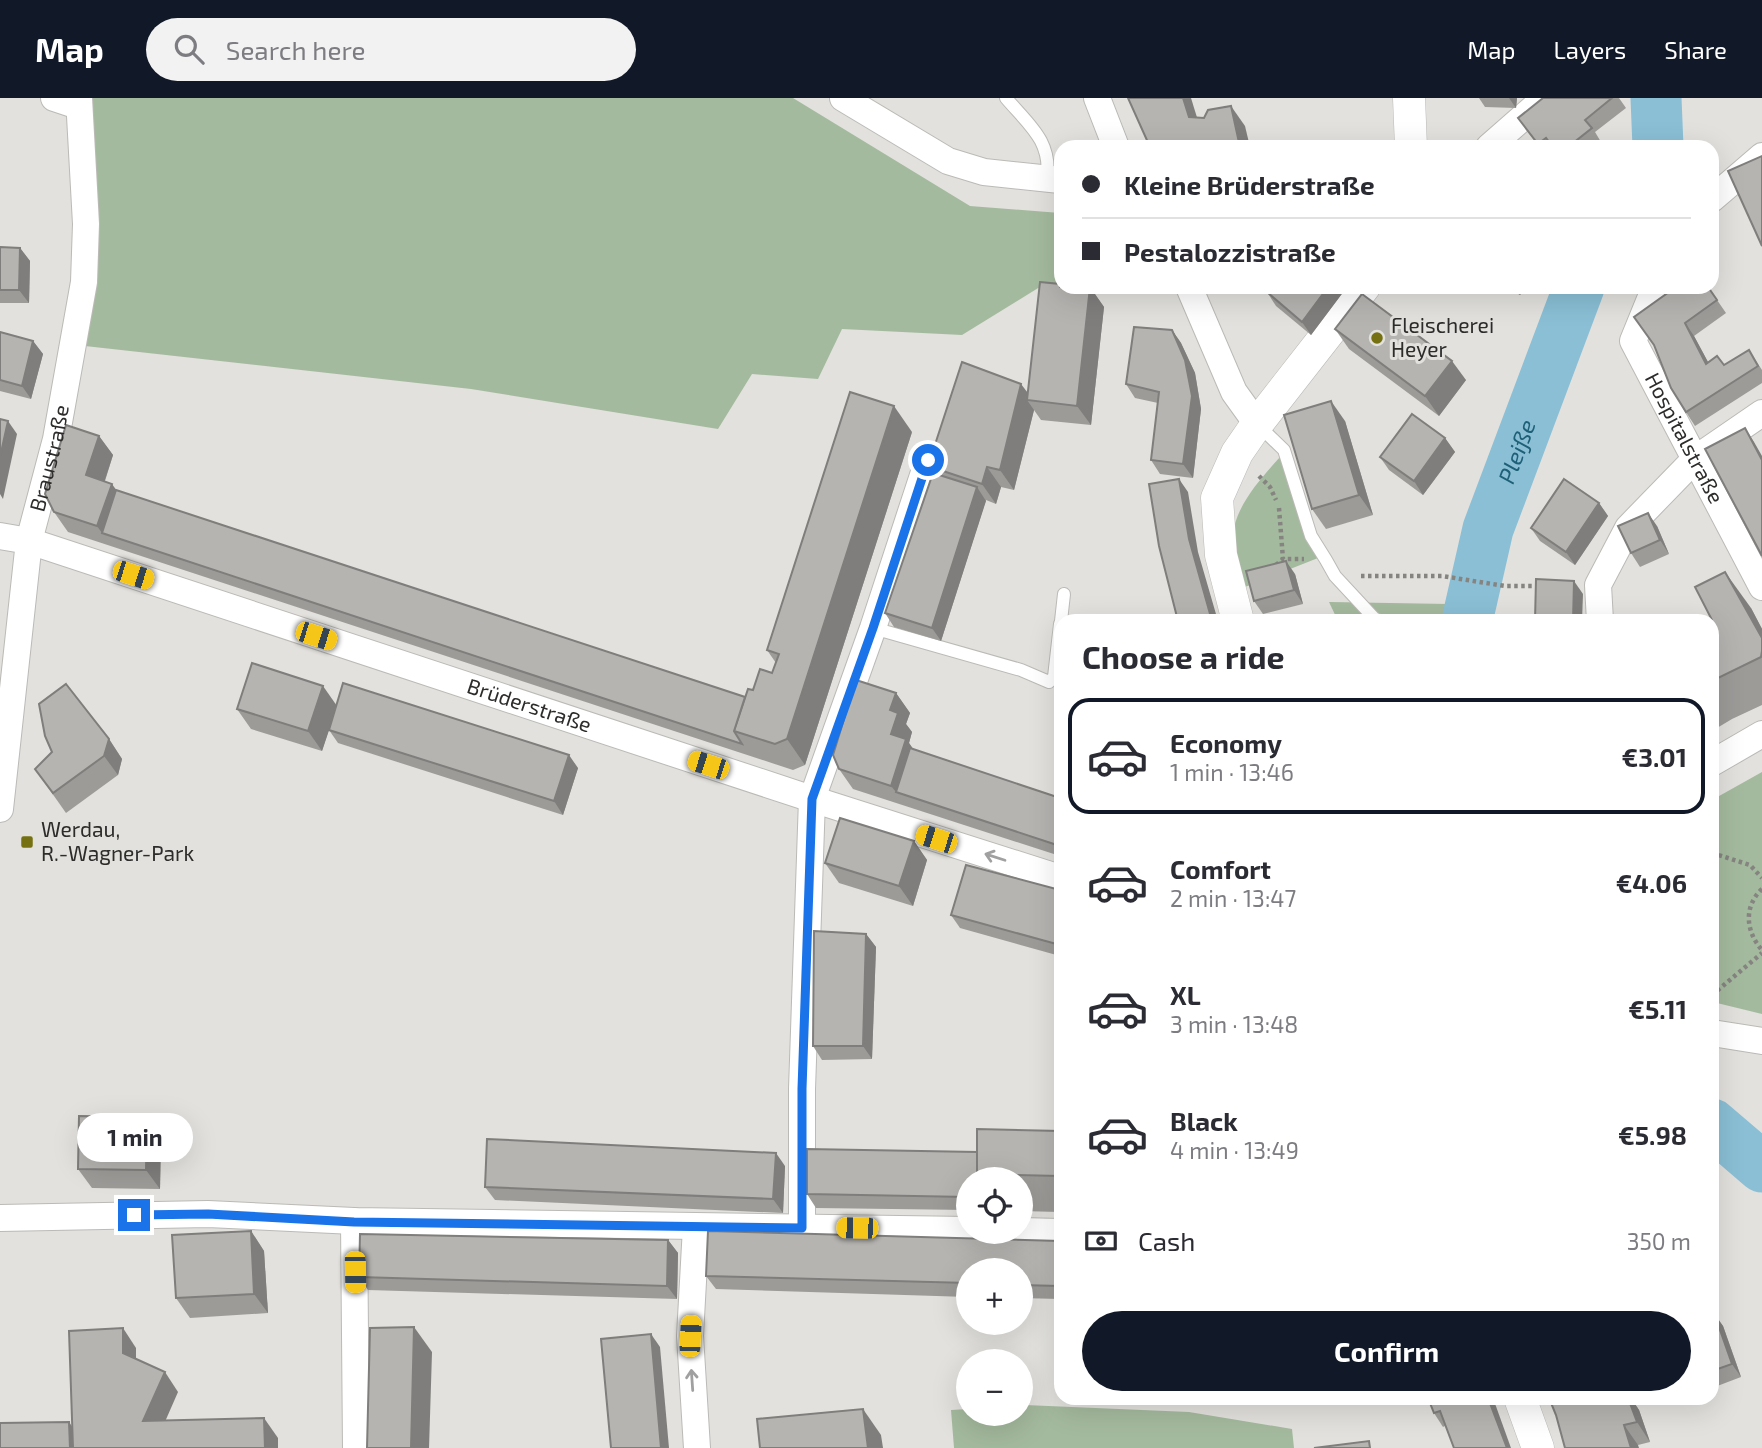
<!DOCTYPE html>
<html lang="en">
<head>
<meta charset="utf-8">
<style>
	:root { --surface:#fff; --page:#f2f2f3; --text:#2b2b33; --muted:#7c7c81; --line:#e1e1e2; --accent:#111827 }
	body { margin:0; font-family:"Exo 2",sans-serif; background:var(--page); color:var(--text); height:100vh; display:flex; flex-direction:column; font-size:26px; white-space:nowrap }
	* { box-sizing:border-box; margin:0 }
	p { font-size:23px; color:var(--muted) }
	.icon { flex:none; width:38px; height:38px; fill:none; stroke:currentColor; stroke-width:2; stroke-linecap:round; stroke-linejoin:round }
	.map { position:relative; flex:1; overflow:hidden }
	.panel { position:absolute; left:1054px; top:516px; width:665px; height:791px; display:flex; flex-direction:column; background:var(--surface); border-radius:21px; box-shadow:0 7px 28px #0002 }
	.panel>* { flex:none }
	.hud { position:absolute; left:1054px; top:42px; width:665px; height:154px; border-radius:21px; box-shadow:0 7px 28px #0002; display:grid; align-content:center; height:154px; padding:0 28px; background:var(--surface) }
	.tools { position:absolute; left:956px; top:1069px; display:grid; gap:14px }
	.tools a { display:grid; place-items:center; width:77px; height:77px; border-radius:50%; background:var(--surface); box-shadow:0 7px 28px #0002; font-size:35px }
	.end { position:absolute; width:32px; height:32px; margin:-16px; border:9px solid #1a73e8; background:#fff; box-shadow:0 0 0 4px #fff }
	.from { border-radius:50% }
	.bubble { position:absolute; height:49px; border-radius:24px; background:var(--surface); box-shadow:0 7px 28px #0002; font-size:23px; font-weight:700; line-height:49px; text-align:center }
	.car { position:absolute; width:21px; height:42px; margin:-21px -10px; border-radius:9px; box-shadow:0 0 5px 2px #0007; background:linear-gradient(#f5c518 24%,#345 0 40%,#f5c518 0 76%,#345 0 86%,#f5c518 0) }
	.hud b { display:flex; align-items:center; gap:24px; height:66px; font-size:26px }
	.hud b+b { border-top:2px solid var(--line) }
	.hud i { width:18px; height:18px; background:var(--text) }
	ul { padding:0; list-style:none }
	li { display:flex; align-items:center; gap:21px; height:116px; margin:0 14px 10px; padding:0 14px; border:4px solid transparent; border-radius:21px }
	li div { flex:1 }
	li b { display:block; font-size:26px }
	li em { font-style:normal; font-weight:700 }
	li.active { border-color:var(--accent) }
	li>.icon { width:63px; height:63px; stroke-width:1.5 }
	h2 { padding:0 28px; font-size:32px; line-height:84px }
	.pay { display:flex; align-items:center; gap:18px; height:77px; padding:0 28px; font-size:26px }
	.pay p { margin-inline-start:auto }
	.action { display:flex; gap:14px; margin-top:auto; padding:14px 28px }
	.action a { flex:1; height:80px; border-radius:42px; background:var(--accent); color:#fff; font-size:28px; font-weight:700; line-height:80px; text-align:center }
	header { display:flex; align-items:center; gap:42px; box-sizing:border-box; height:98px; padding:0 35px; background:var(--accent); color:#fff }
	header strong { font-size:33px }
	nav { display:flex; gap:38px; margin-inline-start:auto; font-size:24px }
	.search { width:490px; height:63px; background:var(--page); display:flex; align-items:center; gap:18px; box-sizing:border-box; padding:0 24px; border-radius:38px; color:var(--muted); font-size:26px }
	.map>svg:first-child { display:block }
	.green { fill:#a4ba9e }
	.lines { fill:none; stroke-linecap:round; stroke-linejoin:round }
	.river { stroke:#8abfd5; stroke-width:51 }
	.service-casing { stroke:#bbbab6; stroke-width:14 }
	.minor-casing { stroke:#bbbab6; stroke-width:28 }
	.tertiary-casing { stroke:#bbbab6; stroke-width:33 }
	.path { stroke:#858481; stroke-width:4.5; stroke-dasharray:3.5 3.5; stroke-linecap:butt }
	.service { stroke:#fff; stroke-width:12 }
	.minor { stroke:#fff; stroke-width:26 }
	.tertiary { stroke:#fff; stroke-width:32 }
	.wall { fill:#9d9b98 }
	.shaded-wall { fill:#7f7e7c }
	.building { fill:#b6b4b1; stroke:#7f7e7c; stroke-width:2 }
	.oneway { stroke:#a0a0a0 }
	.route { stroke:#1a73e8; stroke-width:9 }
	.poi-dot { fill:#757011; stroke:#e2e1dd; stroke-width:2.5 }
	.labels { text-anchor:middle; stroke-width:6; stroke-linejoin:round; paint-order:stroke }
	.poi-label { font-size:21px; fill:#2d2c2b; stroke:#e2e1dd; text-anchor:start }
	.street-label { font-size:21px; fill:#2d2c2b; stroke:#e2e1dd }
	.water-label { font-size:23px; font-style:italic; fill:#1e6077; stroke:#e2e1dd }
</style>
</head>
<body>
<header>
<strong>Map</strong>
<div class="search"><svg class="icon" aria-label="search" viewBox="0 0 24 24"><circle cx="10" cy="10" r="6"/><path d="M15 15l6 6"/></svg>Search here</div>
<nav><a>Map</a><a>Layers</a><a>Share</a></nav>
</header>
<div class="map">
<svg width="1762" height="1350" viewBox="0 0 1762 1350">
	<rect width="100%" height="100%" fill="#e2e1dd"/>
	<g class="green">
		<path d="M79 0H793L970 108 1060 115V187H1043L962 237 842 231 818 281 752 276 718 331 471 291 85 248Z"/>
		<path d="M1280 359 1318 460 1245 489C1241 477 1235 464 1233 452 1228 415 1258 384 1280 359Z"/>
		<path d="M1329 504 1449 506 1448 523H1338Z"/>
		<path d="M1762 674V916L1717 905 1712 889V702Z"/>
		<path d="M1025 1307 1189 1314 1292 1331 1294 1350H954L951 1312 968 1311V1316H1020V1308Z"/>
	</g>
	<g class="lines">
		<g class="river">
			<path d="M1656 0 1658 49"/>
			<path id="s1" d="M1467 523 1488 431 1579 189"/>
			<path d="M1712 1026 1762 1069"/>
		</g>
		<g class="service-casing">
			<g id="service">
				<path d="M1006 0C1029 27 1052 43 1047 81"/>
				<path d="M1257 326 1284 352 1311 438 1326 462 1335 478 1374 520 1380 523"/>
				<path d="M1061 523 1064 496"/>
				<path d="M873 530 1021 572 1049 584 1054 579 1060 526"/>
			</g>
		</g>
		<g class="minor-casing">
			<g id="minor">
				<path d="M54 0 78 8"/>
				<path d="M843 0 948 63 984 74 1060 82"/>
				<path d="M1097 0 1116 49"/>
				<path d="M1489 49 1545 0"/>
				<path d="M1712 101 1762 58"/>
				<path d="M1189 189 1234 294 1257 326"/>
				<path id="s2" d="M1655 189 1633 243 1762 489"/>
				<path id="s3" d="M0 438 29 443 812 701 1060 780"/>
				<path d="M1600 523 1598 487 1628 430 1695 361 1762 315"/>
				<path d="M1712 665 1762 636"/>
				<path id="s4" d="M0 711 29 443 56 341 84 184 86 126 79 0"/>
				<path d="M1712 935 1762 943"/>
				<path d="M0 1120 208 1116 354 1123 968 1132"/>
				<path d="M354 1123 356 1350"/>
				<path d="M696 1129 690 1238 697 1350"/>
				<path d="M802 1130V991L812 701 873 530 928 362"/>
				<path d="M1020 1133 1060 1134"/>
			</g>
		</g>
		<g class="tertiary-casing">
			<g id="tertiary">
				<path d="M1409 0 1411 49"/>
				<path d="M1238 523 1221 457 1217 400 1237 355 1257 326 1364 189"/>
				<path d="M1520 1300 1538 1350"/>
			</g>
		</g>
		<g class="path">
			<path d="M1259 378 1270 389 1276 402"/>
			<path d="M1279 410 1283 461"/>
			<path d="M1276 467 1283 461H1304"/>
			<path d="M1361 478H1442L1505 488H1541"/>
			<path d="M1712 755 1750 767 1762 780"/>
			<path d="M1762 791C1743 809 1746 834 1762 852"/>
			<path d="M1712 897 1762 855"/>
		</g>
		<use href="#service" class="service"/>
		<use href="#minor" class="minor"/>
		<use href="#tertiary" class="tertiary"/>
	</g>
	<g class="wall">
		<path d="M1479 0H1517L1516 10 1485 9Z"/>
		<path d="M1543 0H1619L1626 10 1595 34 1601 44 1594 49H1540L1518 20Z"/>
		<path d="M0 149 20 150 30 163 29 205H0Z"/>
		<path d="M1090 189 1104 209 1091 327 1041 322 1034 312 1014 392 1001 389 996 406 986 402 941 543 894 529 885 515 933 375 928 368 1028 295Z"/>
		<path d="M1347 189 1311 237 1276 208 1267 194Z"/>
		<path d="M1505 189H1525L1520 197Z"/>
		<path d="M1717 202 1726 215 1694 238 1708 264 1724 267 1749 252 1762 272V285L1695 328 1686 314 1654 248Z"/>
		<path d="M1335 231 1466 282 1439 318 1349 251Z"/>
		<path d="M1172 232 1181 245 1195 275 1201 311 1193 380 1160 376 1151 362 1158 305 1135 300 1126 286Z"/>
		<path d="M0 234 33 243 43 256 31 301 0 293Z"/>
		<path d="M1345 323 1373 417 1326 431 1312 411Z"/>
		<path d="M912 334 805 667 793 672 68 434 54 414 99 338 113 357 105 383 116 392 745 599 772 575 776 565 767 552Z"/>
		<path d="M1445 340 1455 354 1423 397 1389 372 1380 359Z"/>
		<path d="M1599 405 1608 418 1575 467 1540 443 1531 430Z"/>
		<path d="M1657 428 1669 456 1640 469 1631 455Z"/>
		<path d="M1295 476 1303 506 1263 516 1254 503Z"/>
		<path d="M1751 510 1762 531V607L1732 621 1712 633V523Z"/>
		<path d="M896 595 910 615 906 626 912 634 909 645 913 651 1060 700V758L853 691 839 671Z"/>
		<path d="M336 607 578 670 563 717 338 645 329 632 322 653 251 631 237 611Z"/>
		<path d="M109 641 122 661 118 677 66 715 35 671Z"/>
		<path d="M914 743 927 762 913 808 839 785 825 765Z"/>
		<path d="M1060 792V858L960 830 951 817Z"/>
		<path d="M866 836 876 849 872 961 822 962 813 948Z"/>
		<path d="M1060 1033V1114L1020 1113V1082H968V1112L816 1110 807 1096Z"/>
		<path d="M161 1039 160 1091 92 1090 78 1071Z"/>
		<path d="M785 1068 783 1115 495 1102 485 1089Z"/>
		<path d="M251 1133 264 1153 268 1215 190 1220 176 1200Z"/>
		<path d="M668 1142 678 1155 677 1201 368 1192 359 1179Z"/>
		<path d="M1060 1143V1201L1020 1200V1172H968V1199L716 1191 706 1178Z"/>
		<path d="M1712 1215 1723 1228 1741 1279 1712 1290Z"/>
		<path d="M1428 1300H1493L1443 1329 1434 1315Z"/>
		<path d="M1628 1300H1631L1639 1312 1650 1344 1638 1347 1556 1317Z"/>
	</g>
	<g class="shaded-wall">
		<path d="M1183 0H1191L1203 39 1189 19Z"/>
		<path d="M1509 0H1517L1516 10Z"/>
		<path d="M1231 8 1245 28 1250 49H1240Z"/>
		<path d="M20 150 30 163 29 205 19 192Z"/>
		<path d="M1090 189 1104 209 1091 327 1077 308Z"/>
		<path d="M1328 189H1347L1311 237 1302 224Z"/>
		<path d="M1515 189H1525L1520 197Z"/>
		<path d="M1685 225 1694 238 1716 279 1706 266Z"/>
		<path d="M1172 232 1181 245 1195 275 1201 311 1193 380 1183 366Z"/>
		<path d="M33 243 43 256 31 301 22 288Z"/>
		<path d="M1452 263 1466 282 1439 318 1425 298Z"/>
		<path d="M1021 286 1034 303 1027 302 1034 312 1014 392 1000 372Z"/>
		<path d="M1331 303 1345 323 1373 417 1359 397Z"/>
		<path d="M894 308 912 334 805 667 787 641Z"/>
		<path d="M8 323 17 336 3 401 0 396V359Z"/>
		<path d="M1745 330 1754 344 1762 358V362Z"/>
		<path d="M99 338 113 357 100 397 86 377Z"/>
		<path d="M1445 340 1455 354 1423 397 1414 383Z"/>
		<path d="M987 369 1001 389 996 406 982 386Z"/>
		<path d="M1179 381 1188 394 1198 454 1218 523H1212L1189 441Z"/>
		<path d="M112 386 126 406 102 435 97 428Z"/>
		<path d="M977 389 986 403 941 543 932 530Z"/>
		<path d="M1599 405 1608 418 1575 467 1566 454Z"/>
		<path d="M1648 415 1657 428 1669 456 1660 442Z"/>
		<path d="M1286 463 1295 476 1303 506 1294 492Z"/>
		<path d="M1725 474 1751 510 1762 531V540Z"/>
		<path d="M1574 483 1583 496 1582 523H1573Z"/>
		<path d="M323 588 337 608 322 653 308 633Z"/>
		<path d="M896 595 910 615 906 626 912 634 909 645 920 661 896 694 891 688 890 612Z"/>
		<path d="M109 641 122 661 118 677 104 658Z"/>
		<path d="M569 657 578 670 563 717 554 703Z"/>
		<path d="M914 743 927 762 913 808 899 788Z"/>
		<path d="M866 836 876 849 872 961 863 948Z"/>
		<path d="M147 1019 161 1039 160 1091 146 1072Z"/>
		<path d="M776 1055 785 1068 783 1115 773 1101Z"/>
		<path d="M251 1133 264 1153 268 1215 254 1196Z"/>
		<path d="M668 1142 678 1155 677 1201 667 1188Z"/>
		<path d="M1714 1215 1723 1228 1741 1279 1732 1266Z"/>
		<path d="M414 1229 432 1254 429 1350H411Z"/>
		<path d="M123 1230 136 1250V1275L123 1255Z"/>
		<path d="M651 1236 660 1249 669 1350H661Z"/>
		<path d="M165 1274 178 1294 157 1342 143 1323Z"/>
		<path d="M1488 1300H1493L1511 1350H1507Z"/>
		<path d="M1628 1300H1631L1639 1312 1650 1344 1637 1324Z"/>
		<path d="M863 1311 881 1337 883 1350H868Z"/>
		<path d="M264 1320 278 1340V1350H265Z"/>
		<path d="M69 1324 87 1350H70Z"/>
		<path d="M1624 1327 1638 1347 1639 1350H1631Z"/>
	</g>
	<g class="building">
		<path d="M1128 0H1183L1189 19 1204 20 1208 12 1231 8 1240 49H1150Z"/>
		<path d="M1543 0H1612L1585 22 1592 30 1568 49H1553L1546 40 1538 46 1518 20Z"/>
		<path d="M1762 58V148L1728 73Z"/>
		<path d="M0 149 20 150 19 192H0Z"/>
		<path d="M1040 184 1060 186V189H1090L1077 308 1027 302Z"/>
		<path d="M1266 189H1328L1302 224 1267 194Z"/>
		<path d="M1676 189H1708L1717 202 1685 225 1706 266 1717 258 1724 267 1749 252 1758 268 1686 314 1671 290 1654 247 1634 219Z"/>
		<path d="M1362 196 1452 263 1425 298 1335 231Z"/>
		<path d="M1134 229 1172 232 1185 262 1192 298 1183 366 1151 362 1159 294 1126 286Z"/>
		<path d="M0 234 33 243 22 288 0 282Z"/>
		<path d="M962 264 1021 286 1000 372 987 369 982 386 928 368Z"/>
		<path d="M850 294 894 308 787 641 775 646 734 633 748 591 753 592 760 571 772 575 779 556 767 552Z"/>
		<path d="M1331 303 1359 397 1312 411 1284 317Z"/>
		<path d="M1412 316 1445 340 1414 383 1380 359Z"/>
		<path d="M0 321 8 323 0 359Z"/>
		<path d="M66 327 99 338 86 377 112 386 97 428 54 414 45 396Z"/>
		<path d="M1745 330 1762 362V458L1705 351Z"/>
		<path d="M933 375 977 389 932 530 885 515Z"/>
		<path d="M1179 381 1189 441 1212 523H1178L1159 448 1149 386Z"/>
		<path d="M1564 381 1599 405 1566 454 1531 430Z"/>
		<path d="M116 392 745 599 734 633 742 646 102 435Z"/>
		<path d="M1648 415 1660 442 1631 455 1618 428Z"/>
		<path d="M1286 463 1294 492 1254 503 1246 473Z"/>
		<path d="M1725 474 1762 540V553L1761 559 1712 583V523H1710L1712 522 1695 489Z"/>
		<path d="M1536 481 1574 483 1573 523H1535Z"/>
		<path d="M1655 520V523H1625Z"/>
		<path d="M252 565 323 588 308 633 237 611Z"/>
		<path d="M856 582 896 595 890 612 898 615 891 636 906 641 891 688 839 671 833 657Z"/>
		<path d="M343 585 569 657 554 703 329 632Z"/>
		<path d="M66 586 109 641 104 658 53 695 35 671 52 654 45 638 39 606Z"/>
		<path d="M910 650 1060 700V748L896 694Z"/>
		<path d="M840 720 914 743 899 788 825 765Z"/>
		<path d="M966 767 1060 792V847L951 817Z"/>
		<path d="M814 833 866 836 863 948H813Z"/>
		<path d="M79 1018 147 1019 146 1072 78 1071Z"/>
		<path d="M977 1031 1060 1033V1078L977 1076Z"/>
		<path d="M487 1041 776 1055 773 1101 485 1089Z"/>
		<path d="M807 1051 977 1054V1076L980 1082H968V1099L807 1096Z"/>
		<path d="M251 1133 254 1196 176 1200 172 1137Z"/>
		<path d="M708 1133 1060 1143V1188L1020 1187V1172H968V1185L706 1178Z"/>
		<path d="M360 1136 668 1142 667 1188 359 1179Z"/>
		<path d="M1712 1215H1714L1732 1266 1712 1273Z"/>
		<path d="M414 1229 411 1350H367L370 1230Z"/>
		<path d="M123 1230V1255L165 1274 143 1323 264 1320 265 1350H73L69 1233Z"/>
		<path d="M651 1236 661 1350H611L601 1241Z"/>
		<path d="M1428 1300H1488L1507 1350H1454L1440 1313 1434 1315Z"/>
		<path d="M1549 1300H1628L1637 1324 1624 1327 1631 1350H1565L1556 1317Z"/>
		<path d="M863 1311 868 1350H760L757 1321Z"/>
		<path d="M69 1324 70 1350H0V1325Z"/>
		<path d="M1369 1343 1370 1350H1314Z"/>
	</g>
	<defs><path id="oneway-shaft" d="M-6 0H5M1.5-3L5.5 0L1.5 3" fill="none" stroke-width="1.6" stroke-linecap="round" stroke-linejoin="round" transform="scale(1.75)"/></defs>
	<g class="oneway">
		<use href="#oneway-shaft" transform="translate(995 759) rotate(-162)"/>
		<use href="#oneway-shaft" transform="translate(692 1282) rotate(-94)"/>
	</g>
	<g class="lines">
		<path class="route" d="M134 1117 208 1116 354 1124 802 1130V991L812 701 873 530 928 362"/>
	</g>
	<g class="poi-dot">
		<circle cx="1377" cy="240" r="7"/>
		<rect x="20" y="737" width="14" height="14" rx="3.5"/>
	</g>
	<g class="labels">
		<g class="poi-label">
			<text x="1391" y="235">Fleischerei<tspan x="1391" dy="24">Heyer</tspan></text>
			<text x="41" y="739">Werdau,<tspan x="41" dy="24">R.-Wagner-Park</tspan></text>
		</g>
		<g class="street-label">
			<text dy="7" stroke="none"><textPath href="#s2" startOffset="168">Hospitalstraße</textPath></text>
			<text dy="7" stroke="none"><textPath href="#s4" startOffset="355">Braustraße</textPath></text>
			<text dy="7" stroke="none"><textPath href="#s3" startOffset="556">Brüderstraße</textPath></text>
		</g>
		<g class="water-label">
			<text dy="8" stroke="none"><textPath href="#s1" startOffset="177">Pleiße</textPath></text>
		</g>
	</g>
</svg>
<div class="tools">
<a><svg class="icon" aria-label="locate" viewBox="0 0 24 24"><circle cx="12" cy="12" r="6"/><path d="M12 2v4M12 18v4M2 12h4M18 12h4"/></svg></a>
<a>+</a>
<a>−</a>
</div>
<i class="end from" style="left:928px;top:362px"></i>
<i class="end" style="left:134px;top:1117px"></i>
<div class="bubble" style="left:77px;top:1015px;width:116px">1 min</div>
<i class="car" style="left:133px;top:477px;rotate:108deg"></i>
<i class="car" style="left:316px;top:538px;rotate:108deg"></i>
<i class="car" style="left:708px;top:667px;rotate:288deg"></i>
<i class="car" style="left:936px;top:741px;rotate:288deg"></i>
<i class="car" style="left:857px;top:1130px;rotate:271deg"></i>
<i class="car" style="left:355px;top:1174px;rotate:179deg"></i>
<i class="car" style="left:690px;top:1238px;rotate:3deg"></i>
<div class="hud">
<b><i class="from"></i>Kleine Brüderstraße</b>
<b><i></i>Pestalozzistraße</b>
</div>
<section class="panel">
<h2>Choose a ride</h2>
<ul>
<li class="active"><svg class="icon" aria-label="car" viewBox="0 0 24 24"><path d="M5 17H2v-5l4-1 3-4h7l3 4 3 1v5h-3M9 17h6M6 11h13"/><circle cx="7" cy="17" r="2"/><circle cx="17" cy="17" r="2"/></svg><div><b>Economy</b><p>1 min · 13:46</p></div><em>€3.01</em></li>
<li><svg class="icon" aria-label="car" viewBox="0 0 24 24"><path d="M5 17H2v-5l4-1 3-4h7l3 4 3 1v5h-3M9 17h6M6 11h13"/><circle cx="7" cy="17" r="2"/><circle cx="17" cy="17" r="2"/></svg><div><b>Comfort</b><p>2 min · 13:47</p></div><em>€4.06</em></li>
<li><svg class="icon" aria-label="car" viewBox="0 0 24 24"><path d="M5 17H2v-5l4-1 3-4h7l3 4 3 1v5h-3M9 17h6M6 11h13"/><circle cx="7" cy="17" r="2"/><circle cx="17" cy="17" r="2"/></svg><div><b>XL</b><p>3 min · 13:48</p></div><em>€5.11</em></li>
<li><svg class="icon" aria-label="car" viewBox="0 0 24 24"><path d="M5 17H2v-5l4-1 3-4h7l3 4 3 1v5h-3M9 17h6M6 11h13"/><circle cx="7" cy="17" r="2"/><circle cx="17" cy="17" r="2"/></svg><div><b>Black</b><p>4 min · 13:49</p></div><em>€5.98</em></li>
</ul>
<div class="pay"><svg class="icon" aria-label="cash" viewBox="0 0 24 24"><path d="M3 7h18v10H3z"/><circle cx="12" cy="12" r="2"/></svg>Cash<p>350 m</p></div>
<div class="action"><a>Confirm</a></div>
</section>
</div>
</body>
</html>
